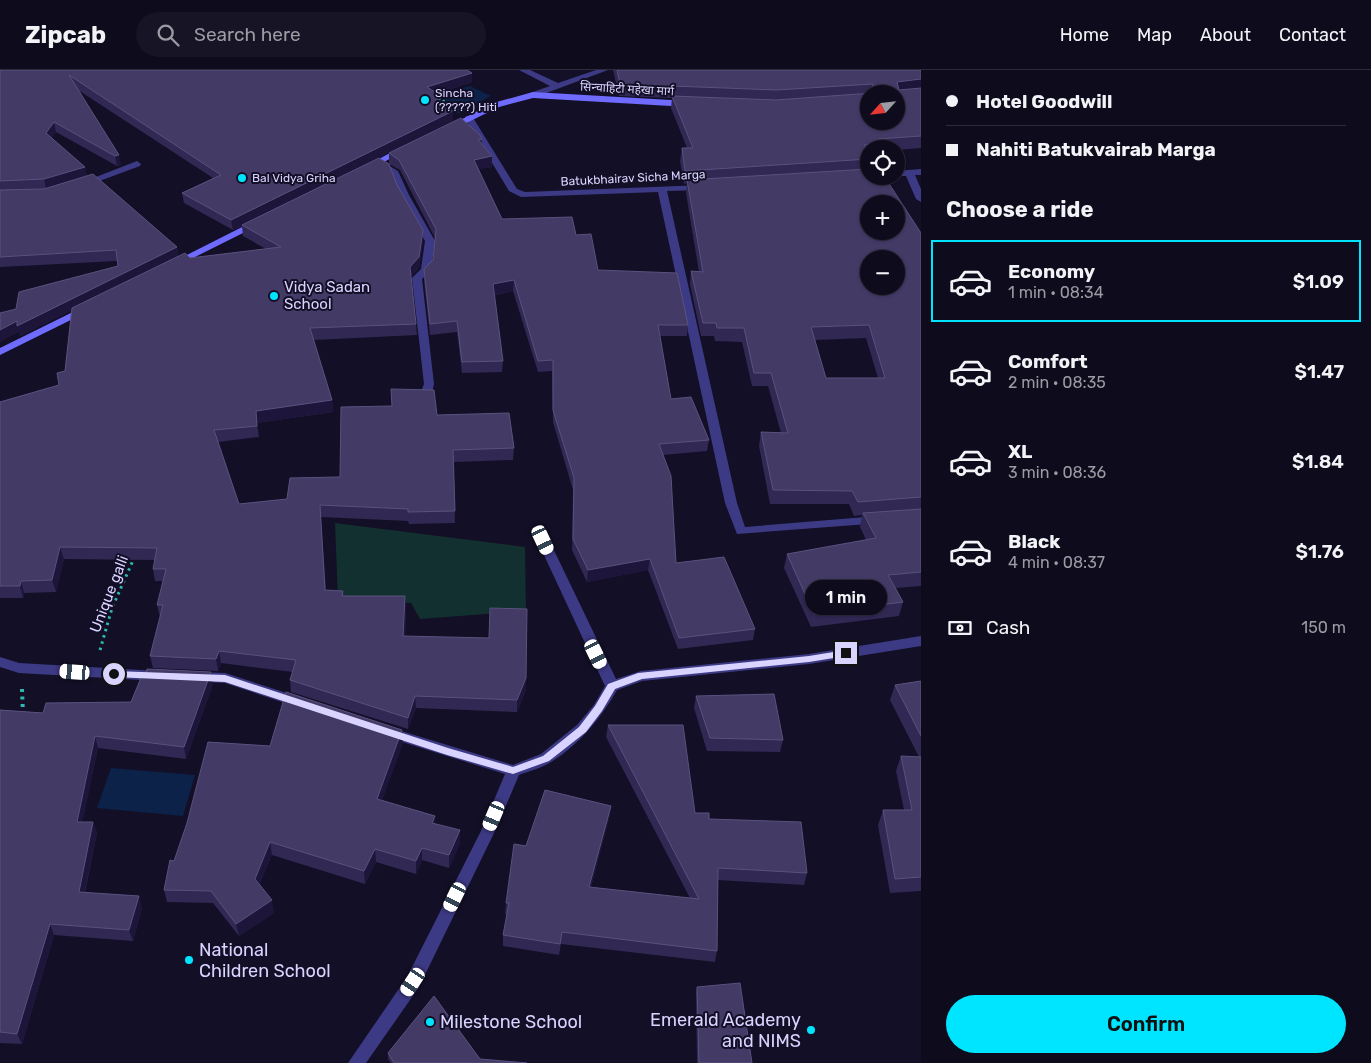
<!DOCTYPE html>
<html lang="en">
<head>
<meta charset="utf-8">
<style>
	:root { --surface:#0e0b1c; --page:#171425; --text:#f1f3f6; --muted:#9b9ba3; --line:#2e2b3b; --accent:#00e5ff }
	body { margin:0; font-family:Rubik,"Noto Sans Devanagari",sans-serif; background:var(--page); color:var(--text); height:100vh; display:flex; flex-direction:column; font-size:19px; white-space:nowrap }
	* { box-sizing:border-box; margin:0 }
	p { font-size:16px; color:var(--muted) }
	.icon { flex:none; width:28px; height:28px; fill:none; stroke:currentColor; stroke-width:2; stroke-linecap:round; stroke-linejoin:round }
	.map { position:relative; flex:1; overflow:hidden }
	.panel { display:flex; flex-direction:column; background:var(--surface); width:450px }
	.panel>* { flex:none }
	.guide { display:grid; align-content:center; height:110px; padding:0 25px; background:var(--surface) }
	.needle { width:32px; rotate:243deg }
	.fabs { position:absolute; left:860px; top:15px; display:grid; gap:10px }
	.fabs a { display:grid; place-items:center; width:45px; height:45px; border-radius:50%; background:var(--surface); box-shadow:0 1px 4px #0004,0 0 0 1px var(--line); font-size:25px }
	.end { position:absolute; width:22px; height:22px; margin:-11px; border:6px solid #d9d4ff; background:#111; box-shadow:0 0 0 2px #111 }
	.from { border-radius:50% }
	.bubble { position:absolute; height:35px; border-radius:18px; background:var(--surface); box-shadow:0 1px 4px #0004,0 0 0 1px var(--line); font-size:16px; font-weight:600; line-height:35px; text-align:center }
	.car { position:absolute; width:15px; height:30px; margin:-15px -8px; border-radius:6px; box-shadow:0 0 4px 1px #0007; background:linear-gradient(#fff 24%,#345 0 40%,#fff 0 76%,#345 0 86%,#fff 0) }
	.guide b { display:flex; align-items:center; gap:18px; height:48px; font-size:19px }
	.guide b+b { border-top:1px solid var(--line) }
	.guide i { width:12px; height:12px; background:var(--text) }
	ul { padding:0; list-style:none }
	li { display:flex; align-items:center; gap:15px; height:82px; margin:0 10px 8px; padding:0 15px; border:2px solid transparent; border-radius:0px }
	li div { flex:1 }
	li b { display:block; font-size:19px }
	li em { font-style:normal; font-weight:600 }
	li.current { border-color:var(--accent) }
	li>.icon { width:45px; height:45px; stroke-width:1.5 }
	h2 { padding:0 25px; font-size:22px; line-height:60px }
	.pay { display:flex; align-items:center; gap:12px; height:55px; padding:0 25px; font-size:19px }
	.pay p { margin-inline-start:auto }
	.button { display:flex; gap:10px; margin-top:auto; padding:10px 25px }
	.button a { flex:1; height:58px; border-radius:30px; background:var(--accent); color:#111; font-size:20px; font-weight:600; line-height:58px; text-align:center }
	header { display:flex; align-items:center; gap:30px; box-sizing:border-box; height:70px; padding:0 25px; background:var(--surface); border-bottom:1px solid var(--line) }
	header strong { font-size:24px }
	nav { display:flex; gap:28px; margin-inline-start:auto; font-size:18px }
	.search { width:350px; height:45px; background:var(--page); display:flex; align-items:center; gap:12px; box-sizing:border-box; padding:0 18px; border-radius:28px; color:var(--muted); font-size:19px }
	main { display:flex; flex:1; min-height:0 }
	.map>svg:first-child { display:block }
	.green { fill:#12302f }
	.water { fill:#0c2248 }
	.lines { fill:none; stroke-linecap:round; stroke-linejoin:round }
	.path-far2 { stroke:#2fb8b0; stroke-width:2.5; stroke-dasharray:2 2.5; stroke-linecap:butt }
	.path-far1 { stroke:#2fb8b0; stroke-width:3; stroke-dasharray:2.5 4; stroke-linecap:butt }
	.path { stroke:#2fb8b0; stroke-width:4; stroke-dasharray:3 4.5; stroke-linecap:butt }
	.street { fill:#3d3a85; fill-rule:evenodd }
	.secondary { fill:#6f6bff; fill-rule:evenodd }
	.wall { fill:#312854; fill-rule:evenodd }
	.shaded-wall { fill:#1d163a }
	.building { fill:#433a66; stroke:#5a527e; fill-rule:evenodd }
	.route { fill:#d9d4ff }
	.poi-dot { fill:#00e5ff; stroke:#130f26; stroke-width:2 }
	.labels { text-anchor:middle; stroke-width:4; stroke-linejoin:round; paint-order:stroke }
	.far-street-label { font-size:12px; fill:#d9d4ff; stroke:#130f26 }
	.far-poi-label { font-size:12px; fill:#d9d4ff; stroke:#130f26; text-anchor:start }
	.poi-label { font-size:15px; fill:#d9d4ff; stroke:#130f26; text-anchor:start }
	.street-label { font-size:15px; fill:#d9d4ff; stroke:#130f26 }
	.near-poi-label { font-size:18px; fill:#d9d4ff; stroke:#130f26; text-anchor:start }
</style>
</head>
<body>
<header>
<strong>Zipcab</strong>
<div class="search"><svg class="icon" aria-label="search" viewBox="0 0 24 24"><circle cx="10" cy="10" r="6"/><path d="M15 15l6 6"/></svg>Search here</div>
<nav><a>Home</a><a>Map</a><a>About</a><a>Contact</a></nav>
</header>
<main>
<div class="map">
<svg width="921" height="993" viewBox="0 0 921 993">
	<rect width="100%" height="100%" fill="#130f26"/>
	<path class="green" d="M335 453 525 477 526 541 420 549 411 533 338 531Z"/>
	<g class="water">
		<path d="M470 16 491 26 458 44 440 24Z"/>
		<path d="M111 698 195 705 183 746 97 738Z"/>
	</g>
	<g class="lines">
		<path class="path-far2" d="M435 26 443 30 448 38"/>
		<path class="path-far1" d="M100 580 112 538 135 486"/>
		<path class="path" d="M22 619 23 645"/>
		<g class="street">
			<path d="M519 0H530L558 13 596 0H608L533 28 530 27V23L550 16Z"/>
			<path d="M466 46H472L517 119 525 122 705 115V119L702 120 667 121 737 433 745 457 878 446 884 450 882 453 737 464 725 433 658 122 521 127 509 121 465 48Z"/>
			<path d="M378 89 398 101 409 125 435 171 431 200 422 209 434 314 431 327 425 330 419 327 424 314 412 208 421 199 425 171 399 125 391 104 374 92Z"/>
			<path d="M137 91 141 94 140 96 86 116 78 114Z"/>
			<path d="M921 99V105H915L921 119V132L916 129 906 106H894H896V101Z"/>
			<path d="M543 466 549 470 616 609 641 601 809 584 921 566V576L809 594 642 611 617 620C601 648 580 674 551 692 542 698 529 701 519 705L495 761 419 917 366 993H348L407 907 481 761 505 704 383 666 381 662 383 658 388 657 513 695 541 684 577 655 594 635 605 616 537 470Z"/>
			<path d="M0 587 19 593 159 601 164 602 166 606 164 610 159 611 19 603 0 597Z"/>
			<path d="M196 602 225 603 305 629 307 633 305 637 300 638 225 613 191 611 189 607 191 603Z"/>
		</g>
		<g class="secondary">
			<path d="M533 22 688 31 692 34 688 37 533 28 499 37 452 60 445 58 493 33Z"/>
			<path d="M401 77 408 79 371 99 364 97Z"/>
			<path d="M256 150 261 153 259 155 177 196 174 197 169 194Z"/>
			<path d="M87 235 91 236V240L0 285V278Z"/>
		</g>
	</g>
	<g class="wall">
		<path d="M0 0 472 3V12L437 24 438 30 453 41V51L349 102 397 115 423 160V171L419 198 411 207 416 254 417 265 314 270 332 330 333 342 257 353 259 367 218 372 239 434 287 429 340 407 392 336 391 319 437 345 514 378 513 390 454 392 455 453 409 454 408 451 321 447 326 520 343 521 344 526H405L406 538 405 566 526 620 517 642 416 638 408 659 291 622 290 610 293 602 221 593 218 601 153 598 150 586 160 547 157 535 163 511H155L153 499 155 490 64 489 56 522 24 523 23 528H0V332L59 315 65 301 72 240 20 266 16 239 118 196 117 191 0 197ZM78 20 213 108 182 123 184 133 233 160 242 156 243 166 266 179 190 188 178 186 177 177 87 106 51 68 56 62 117 96 121 95Z"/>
		<path d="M613 0H921V78L896 80V79H869V106L921 163V516L896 518 903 532 899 546 811 557 784 498 787 484 866 470 860 457 862 445 854 446 849 434H770L759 376 761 362 781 363 768 316H752L742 272 715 271 714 266H701L690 214 691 201 699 202 686 123 687 113 684 114 680 91 682 78H687L671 38 672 28 619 26ZM866 268 878 308H826L815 270Z"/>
		<path d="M482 69V74L492 86V97L478 99 502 149 576 165 598 200 688 255 687 266H660L671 329 709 370 707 381 663 385 676 493 755 559 753 570 678 579 648 500 587 512 572 480 573 420 553 352 552 301 538 302 513 221 495 225 503 291 502 302 462 303 457 262 430 265 424 210V199L433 190 435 168 400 100 389 94V83Z"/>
		<path d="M921 611V821L890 823 878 755 883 740H904L896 701 901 686 919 687 890 630 895 615Z"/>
		<path d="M213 614 186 689 98 678 82 752H93L97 763 85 822 142 838 133 871 54 865 22 974 0 973V640L43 643 131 632Z"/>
		<path d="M696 626 783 670 780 682 707 681 694 638Z"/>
		<path d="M608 655 695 743 709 749 807 803 804 815 718 810 717 881 715 892 561 874 559 885 503 876V865L507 845 505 844 506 833 611 736 609 748 591 817 690 828 606 667Z"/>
		<path d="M402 660 403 673 382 730 435 746V754L460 760V773L449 798 422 790 416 804 376 792 365 814 272 785 259 815 274 843 239 866 213 833 167 832 164 820 174 791 270 676Z"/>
		<path d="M697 917 752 993H697L696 923Z"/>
		<path d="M388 983 480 989 527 993H391L388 989Z"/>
	</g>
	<g class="shaded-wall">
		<path d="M472 3V12L428 27 427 17Z"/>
		<path d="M921 9V21L895 24 897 12Z"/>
		<path d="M438 24V34L433 26Z"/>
		<path d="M453 41V51L233 160 231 150Z"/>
		<path d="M54 52 56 62 48 73 46 63Z"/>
		<path d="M119 85 121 95 117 96 115 86Z"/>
		<path d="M492 86V97L474 100V90Z"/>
		<path d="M85 97 87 107 46 119 44 109Z"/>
		<path d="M423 160V171L419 198 410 208V197Z"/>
		<path d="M177 177 179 187 20 266 19 262 0 272V260L17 251Z"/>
		<path d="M514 210 513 221 493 225V214Z"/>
		<path d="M332 330 333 342 257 353 259 367 256 341Z"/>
		<path d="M60 477 64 489 56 522 52 510Z"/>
		<path d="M650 489 648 500 587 512 588 500Z"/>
		<path d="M21 511 24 523 23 528 20 516Z"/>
		<path d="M405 526 406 538 404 577 403 566Z"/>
		<path d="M219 581 221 593 218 601 216 589Z"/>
		<path d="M211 602 213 614 186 689 184 677Z"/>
		<path d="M526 608V620L517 642V630Z"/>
		<path d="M415 626 416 638 408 659V648Z"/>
		<path d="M402 660 403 673 378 742 377 729Z"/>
		<path d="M95 666 98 678 80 764 77 752Z"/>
		<path d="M611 736 609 748 588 828 589 817Z"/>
		<path d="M435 746V759L432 753Z"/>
		<path d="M93 752 97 763 82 833 79 822Z"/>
		<path d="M460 760V773L449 798V785Z"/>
		<path d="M270 772 272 785 257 822 255 809Z"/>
		<path d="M422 778V790L416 804V791Z"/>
		<path d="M375 779 376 792 365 814 364 801Z"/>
		<path d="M139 826 142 838 133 871 129 860Z"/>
		<path d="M272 830 274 843 239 866 236 854Z"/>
		<path d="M50 854 54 865 22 974 17 964Z"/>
	</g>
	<g class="building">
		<path d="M0 0H467L472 3 427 17 438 24 433 26 453 41 231 150 182 123 221 105 69 5 119 85 115 86 54 52 46 63 85 97 44 109 0 111Z"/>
		<path d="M617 0H921V9L897 12 899 20 921 18V66L878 69 881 74 864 75 869 82V89L685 101 682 78H693L672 26 776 30 872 23 873 14 776 20 620 14ZM869 24H896V51H869Z"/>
		<path d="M461 48 480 65 482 69 478 70 492 86 474 90 502 149 572 147 576 165 591 164 598 200 677 203 688 255H658L671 329 691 327 709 370 659 374 671 406 676 493 724 487 755 559 679 568 650 489 588 500 573 469 574 408 553 340V290L538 291 514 210 493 214 503 291 462 292 457 251 430 254 424 199 433 190 436 159 399 90 389 83Z"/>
		<path d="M379 88 389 94 397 115 423 160 419 187 410 197 416 254 310 258 332 330 256 341 257 356 214 360 239 434 287 429 290 408 340 407 341 337 392 336 391 319 434 320 437 345 509 343 514 378 453 380 455 441 408 442V439L320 435 325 520 343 521 342 526H405L403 566 489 568 490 538 527 539 526 608 517 630 415 626 408 648 290 610 296 590 219 581 216 589 150 586 163 535H157L166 499H153L157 478 60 477 52 510 21 511 20 516H0V332L59 315 57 303 65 301 72 238 185 183 190 188 281 177 242 155Z"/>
		<path d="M869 99V106H884L921 163V427L858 432 852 421 773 420 761 362 788 363 771 303H754L744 258H717L716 253H703L691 201 703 202 687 110ZM869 134H896V161H869ZM869 189H896V216H869ZM869 255 885 308H826L811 257Z"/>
		<path d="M93 104 177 177 17 256V251L0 260V243L16 239 19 222 118 196 116 180 0 187V120L44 119Z"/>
		<path d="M921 439V502L888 505 903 532 814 544 787 484 876 468 863 443Z"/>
		<path d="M147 599 211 602 184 677 95 666 77 752H93L79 822 139 826 129 860 50 854 17 964 0 962V640L43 643 46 633 131 632 143 603H146Z"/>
		<path d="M921 611V666L895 615Z"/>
		<path d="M286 622 402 660 377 729 435 746 432 753 460 760 449 785 422 778 416 791 375 779 364 801 270 772 255 809 272 830 236 854 211 821 164 820 170 790 174 791 187 753 208 672 270 676Z"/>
		<path d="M774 624 783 670 710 668 696 626Z"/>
		<path d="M608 655H683L695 743H709V749L801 752 807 803 718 798 717 881 562 862 560 874 503 865 509 833H506L514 774 526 776 545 720 611 736 589 817 699 829Z"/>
		<path d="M901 686 921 687V807L895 809 883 740H912Z"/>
		<path d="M740 913 752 993H699L697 917Z"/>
		<path d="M434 926 480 989 527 993H394L388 983Z"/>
	</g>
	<path class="route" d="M846 580 851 583 846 586 809 592 642 609 615 619 602 641 586 662 549 691 513 704 447 685 225 612 114 607 109 604 114 601 225 605 448 678 513 697 543 686 579 657 595 636 608 614 638 603 809 586Z"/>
	<g class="poi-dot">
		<circle cx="425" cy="30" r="5"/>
		<circle cx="242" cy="108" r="5"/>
		<circle cx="274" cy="226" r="5"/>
		<circle cx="189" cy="890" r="5"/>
		<circle cx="430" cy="952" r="5"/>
		<circle cx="811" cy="960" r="5"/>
	</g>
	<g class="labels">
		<g class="far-street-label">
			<text transform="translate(627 19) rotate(3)" y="4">सिन्चाहिटी महेखा मार्ग</text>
			<text transform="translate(633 108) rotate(-3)" y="4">Batukbhairav Sicha Marga</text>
		</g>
		<g class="far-poi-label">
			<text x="435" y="27">Sincha<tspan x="435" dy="14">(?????) Hiti</tspan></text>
			<text x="252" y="112">Bal Vidya Griha</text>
		</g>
		<g class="poi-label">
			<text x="284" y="222">Vidya Sadan<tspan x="284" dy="17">School</tspan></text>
		</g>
		<g class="street-label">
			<text transform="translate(109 524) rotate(-69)" y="5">Unique galli</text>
		</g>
		<g class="near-poi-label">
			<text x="199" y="886">National<tspan x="199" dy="21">Children School</tspan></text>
			<text x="801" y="956" text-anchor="end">Emerald Academy<tspan x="801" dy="21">and NIMS</tspan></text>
			<text x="440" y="958">Milestone School</text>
		</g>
	</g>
</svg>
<div class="fabs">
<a><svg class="needle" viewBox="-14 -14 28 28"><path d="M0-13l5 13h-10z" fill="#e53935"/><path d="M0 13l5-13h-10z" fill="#9b9ba3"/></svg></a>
<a><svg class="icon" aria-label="locate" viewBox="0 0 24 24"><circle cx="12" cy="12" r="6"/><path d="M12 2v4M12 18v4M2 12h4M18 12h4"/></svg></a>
<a>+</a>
<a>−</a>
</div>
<i class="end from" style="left:114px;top:604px"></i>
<i class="end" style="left:846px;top:583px"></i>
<div class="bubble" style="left:805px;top:510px;width:82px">1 min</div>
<i class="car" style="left:543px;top:470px;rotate:155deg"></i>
<i class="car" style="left:596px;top:584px;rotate:154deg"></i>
<i class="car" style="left:75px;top:602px;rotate:274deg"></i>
<i class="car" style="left:494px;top:746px;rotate:203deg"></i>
<i class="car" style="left:455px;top:827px;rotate:206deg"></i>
<i class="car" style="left:413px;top:912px;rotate:214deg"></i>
</div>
<section class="panel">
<div class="guide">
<b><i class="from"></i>Hotel Goodwill</b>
<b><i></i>Nahiti Batukvairab Marga</b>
</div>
<h2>Choose a ride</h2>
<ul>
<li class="current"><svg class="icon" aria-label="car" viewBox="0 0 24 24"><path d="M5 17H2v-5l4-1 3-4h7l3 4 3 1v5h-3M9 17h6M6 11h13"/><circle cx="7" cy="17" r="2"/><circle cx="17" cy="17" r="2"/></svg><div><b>Economy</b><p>1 min · 08:34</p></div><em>$1.09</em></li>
<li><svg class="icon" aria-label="car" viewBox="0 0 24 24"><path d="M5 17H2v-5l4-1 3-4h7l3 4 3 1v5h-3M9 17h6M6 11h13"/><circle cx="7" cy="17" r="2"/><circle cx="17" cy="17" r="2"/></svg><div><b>Comfort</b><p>2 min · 08:35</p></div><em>$1.47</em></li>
<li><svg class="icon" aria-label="car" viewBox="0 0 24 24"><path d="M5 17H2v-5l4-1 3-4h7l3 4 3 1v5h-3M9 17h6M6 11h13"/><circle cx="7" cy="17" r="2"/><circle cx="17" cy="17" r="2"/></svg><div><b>XL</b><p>3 min · 08:36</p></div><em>$1.84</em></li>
<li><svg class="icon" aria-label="car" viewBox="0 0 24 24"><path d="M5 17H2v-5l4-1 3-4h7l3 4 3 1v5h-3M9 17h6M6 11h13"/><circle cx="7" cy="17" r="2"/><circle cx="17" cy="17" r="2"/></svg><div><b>Black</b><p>4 min · 08:37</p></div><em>$1.76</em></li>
</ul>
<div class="pay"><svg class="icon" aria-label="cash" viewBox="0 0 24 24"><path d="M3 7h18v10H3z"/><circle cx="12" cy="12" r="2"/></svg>Cash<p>150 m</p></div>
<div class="button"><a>Confirm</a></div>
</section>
</main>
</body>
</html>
